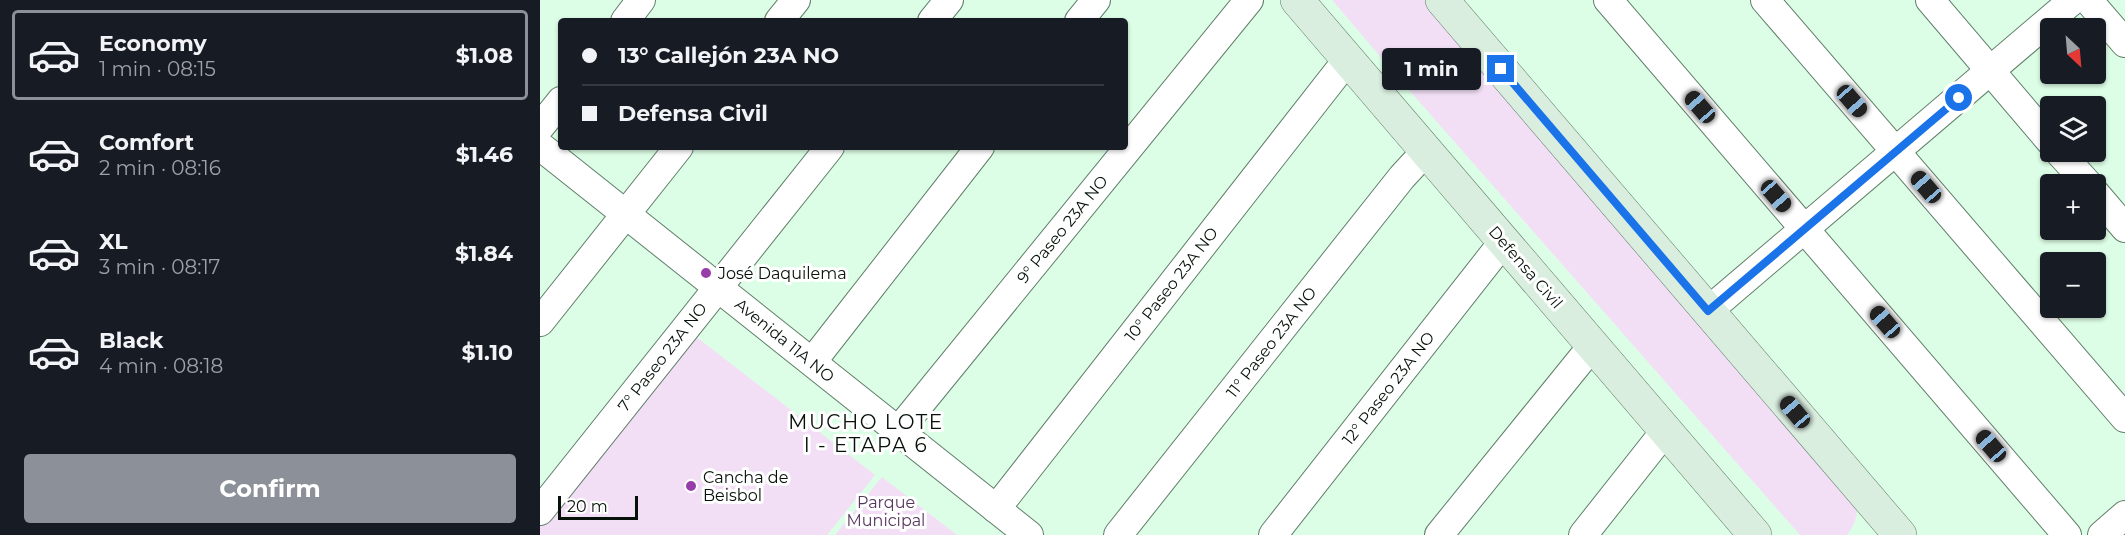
<!DOCTYPE html>
<html lang="en">
<head>
<meta charset="utf-8">
<style>
	:root { --surface:#171b24; --page:#242831; --text:#f1f3f6; --muted:#9ea1a6; --line:#363941; --accent:#8c9099 }
	body { margin:0; font-family:Montserrat,sans-serif; background:var(--page); color:var(--text); height:100vh; display:flex; flex-direction:column; font-size:22px; white-space:nowrap }
	* { box-sizing:border-box; margin:0 }
	p { font-size:20px; color:var(--muted) }
	.icon { flex:none; width:33px; height:33px; fill:none; stroke:currentColor; stroke-width:2; stroke-linecap:round; stroke-linejoin:round }
	.map { position:relative; flex:1; overflow:hidden }
	.sheet { display:flex; flex-direction:column; background:var(--surface); width:540px }
	.sheet>* { flex:none }
	.banner { position:absolute; left:18px; top:18px; width:570px; height:132px; border-radius:6px; box-shadow:0 2px 4px #0004; display:grid; align-content:center; height:132px; padding:0 24px; background:var(--surface) }
	.needle { width:39px; rotate:154deg }
	.fabs { position:absolute; left:1500px; top:18px; display:grid; gap:12px }
	.fabs a { display:grid; place-items:center; width:66px; height:66px; border-radius:6px; background:var(--surface); box-shadow:0 2px 4px #0004; font-size:30px }
	.scale { position:absolute; left:18px; bottom:15px; width:80px; box-sizing:border-box; padding-left:6px; border:3px solid #061109; border-top:0; font-size:16px; line-height:21px; white-space:nowrap; color:#061109; -webkit-text-stroke:4px #fff; paint-order:stroke }
	.end { position:absolute; width:27px; height:27px; margin:-14px; border:8px solid #1a73e8; background:#fff; box-shadow:0 0 0 3px #fff }
	.from { border-radius:50% }
	.bubble { position:absolute; height:42px; border-radius:6px; background:var(--surface); box-shadow:0 2px 4px #0004; font-size:20px; font-weight:700; line-height:42px; text-align:center }
	.car { position:absolute; width:18px; height:36px; margin:-18px -9px; border-radius:8px; box-shadow:0 0 4px 2px #0007; background:linear-gradient(#222 24%,#8ab4d8 0 40%,#222 0 76%,#8ab4d8 0 86%,#222 0) }
	.banner b { display:flex; align-items:center; gap:21px; height:57px; font-size:22px }
	.banner b+b { border-top:2px solid var(--line) }
	.banner i { width:15px; height:15px; background:var(--text) }
	ul { padding:10px 0 0; list-style:none }
	li { display:flex; align-items:center; gap:18px; height:90px; margin:0 12px 9px; padding:0 12px; border:3px solid transparent; border-radius:6px }
	li div { flex:1 }
	li b { display:block; font-size:22px }
	li em { font-style:normal; font-weight:700 }
	li.selected { border-color:var(--accent) }
	li>.icon { width:54px; height:54px; stroke-width:1.5 }
	.primary-button { display:flex; gap:12px; margin-top:auto; padding:12px 24px }
	.primary-button a { flex:1; height:69px; border-radius:6px; background:var(--accent); color:#fff; font-size:24px; font-weight:700; line-height:69px; text-align:center }
	main { display:flex; flex:1; min-height:0 }
	.map>svg:first-child { display:block }
	.green { fill:#f2dff6 }
	.lines { fill:none; stroke-linecap:round; stroke-linejoin:round }
	.street-casing { stroke:#607e69; stroke-width:30 }
	.secondary-casing { stroke:#607e69; stroke-width:34 }
	.street { stroke:#fff; stroke-width:28 }
	.secondary { stroke:#daeee0; stroke-width:33 }
	.route { stroke:#1a73e8; stroke-width:8 }
	.poi-dot { fill:#973eaa; stroke:#fff; stroke-width:2 }
	.labels { text-anchor:middle; stroke-width:6; stroke-linejoin:round; paint-order:stroke }
	.street-label { font-size:16px; fill:#061109; stroke:#fff }
	.poi-label { font-size:16px; fill:#061109; stroke:#fff; text-anchor:start }
	.park-label { font-size:16px; fill:#56375c; stroke:#fff }
	.quarter-label { font-size:20px; letter-spacing:1.5px; fill:#061109; stroke:#fff }
</style>
</head>
<body>
<main>
<section class="sheet">
<ul>
<li class="selected"><svg class="icon" aria-label="car" viewBox="0 0 24 24"><path d="M5 17H2v-5l4-1 3-4h7l3 4 3 1v5h-3M9 17h6M6 11h13"/><circle cx="7" cy="17" r="2"/><circle cx="17" cy="17" r="2"/></svg><div><b>Economy</b><p>1 min · 08:15</p></div><em>$1.08</em></li>
<li><svg class="icon" aria-label="car" viewBox="0 0 24 24"><path d="M5 17H2v-5l4-1 3-4h7l3 4 3 1v5h-3M9 17h6M6 11h13"/><circle cx="7" cy="17" r="2"/><circle cx="17" cy="17" r="2"/></svg><div><b>Comfort</b><p>2 min · 08:16</p></div><em>$1.46</em></li>
<li><svg class="icon" aria-label="car" viewBox="0 0 24 24"><path d="M5 17H2v-5l4-1 3-4h7l3 4 3 1v5h-3M9 17h6M6 11h13"/><circle cx="7" cy="17" r="2"/><circle cx="17" cy="17" r="2"/></svg><div><b>XL</b><p>3 min · 08:17</p></div><em>$1.84</em></li>
<li><svg class="icon" aria-label="car" viewBox="0 0 24 24"><path d="M5 17H2v-5l4-1 3-4h7l3 4 3 1v5h-3M9 17h6M6 11h13"/><circle cx="7" cy="17" r="2"/><circle cx="17" cy="17" r="2"/></svg><div><b>Black</b><p>4 min · 08:18</p></div><em>$1.10</em></li>
</ul>
<div class="primary-button"><a>Confirm</a></div>
</section>
<div class="map">
<svg width="1585" height="535" viewBox="0 0 1585 535">
	<rect width="100%" height="100%" fill="#ddfee6"/>
	<g class="green">
		<path d="M792 0H892L1317 499C1318 514 1316 523 1307 535H1260L861 81Z"/>
		<path d="M154 335 335 475 287 535H0V525Z"/>
		<path d="M342 477 417 535H295Z"/>
	</g>
	<g class="lines">
		<g class="street-casing">
			<g id="street">
				<path d="M1068 0 1527 535"/>
				<path d="M1225 0 1585 418"/>
				<path d="M1390 0 1510 141"/>
				<path d="M1548 0 1585 43"/>
				<path d="M85 21 101 0"/>
				<path d="M239 21 256 0"/>
				<path d="M392 21 409 0"/>
				<path d="M539 21 556 0"/>
				<path d="M0 127 21 101"/>
				<path d="M0 146 489 535"/>
				<path d="M1519 152 1548 184"/>
				<path d="M1556 194 1585 228"/>
				<path d="M1168 311 1533 0"/>
				<path d="M0 322 139 147"/>
				<path d="M272 362 440 147"/>
				<path d="M358 431 709 0"/>
				<path d="M456 509 808 59"/>
				<path d="M0 511 290 147"/>
				<path d="M578 535 862 177 886 151"/>
				<path d="M733 535 964 241"/>
				<path d="M899 535 1053 345"/>
				<path d="M1043 535 1126 430"/>
				<path d="M1562 535 1585 515"/>
			</g>
		</g>
		<g class="secondary-casing">
			<g id="secondary">
				<path d="M757 0 1215 535"/>
				<path d="M902 0 1360 535"/>
			</g>
		</g>
		<use href="#street" class="street"/>
		<use href="#secondary" class="secondary"/>
	</g>
	<g class="lines">
		<path class="route" d="M961 69 1168 311 1419 98"/>
	</g>
	<g class="poi-dot">
		<circle cx="166" cy="273" r="6"/>
		<circle cx="151" cy="486" r="6"/>
	</g>
	<g class="labels">
		<g class="street-label">
			<text transform="translate(522 229) rotate(-51)" y="6">9° Paseo 23A NO</text>
			<text transform="translate(986 267) rotate(49)" y="6">Defensa Civil</text>
			<text transform="translate(631 284) rotate(-52)" y="6">10° Paseo 23A NO</text>
			<text transform="translate(245 340) rotate(39)" y="6">Avenida 11A NO</text>
			<text transform="translate(731 342) rotate(-52)" y="6">11° Paseo 23A NO</text>
			<text transform="translate(122 357) rotate(-52)" y="6">7° Paseo 23A NO</text>
			<text transform="translate(848 388) rotate(-52)" y="6">12° Paseo 23A NO</text>
		</g>
		<g class="poi-label">
			<text x="178" y="279">José Daquilema</text>
			<text x="163" y="483">Cancha de<tspan x="163" dy="18">Beisbol</tspan></text>
		</g>
		<g class="park-label">
			<text x="346" y="508">Parque<tspan x="346" dy="18">Municipal</tspan></text>
		</g>
		<g class="quarter-label">
			<text x="326" y="429">MUCHO LOTE<tspan x="326" dy="23">I - ETAPA 6</tspan></text>
		</g>
	</g>
</svg>
<div class="fabs">
<a><svg class="needle" viewBox="-14 -14 28 28"><path d="M0-13l5 13h-10z" fill="#e53935"/><path d="M0 13l5-13h-10z" fill="#9ea1a6"/></svg></a>
<a><svg class="icon" aria-label="layers" viewBox="0 0 24 24"><path d="M12 4l9 5-9 5-9-5zM3 14l9 5 9-5"/></svg></a>
<a>+</a>
<a>−</a>
</div>
<div class="scale">20 m</div>
<i class="end from" style="left:1419px;top:98px"></i>
<i class="end" style="left:961px;top:69px"></i>
<div class="bubble" style="left:842px;top:48px;width:99px">1 min</div>
<i class="car" style="left:1312px;top:101px;rotate:139deg"></i>
<i class="car" style="left:1160px;top:107px;rotate:319deg"></i>
<i class="car" style="left:1386px;top:187px;rotate:319deg"></i>
<i class="car" style="left:1236px;top:196px;rotate:139deg"></i>
<i class="car" style="left:1345px;top:322px;rotate:319deg"></i>
<i class="car" style="left:1255px;top:412px;rotate:320deg"></i>
<i class="car" style="left:1451px;top:446px;rotate:319deg"></i>
<div class="banner">
<b><i class="from"></i>13° Callejón 23A NO</b>
<b><i></i>Defensa Civil</b>
</div>
</div>
</main>
</body>
</html>
